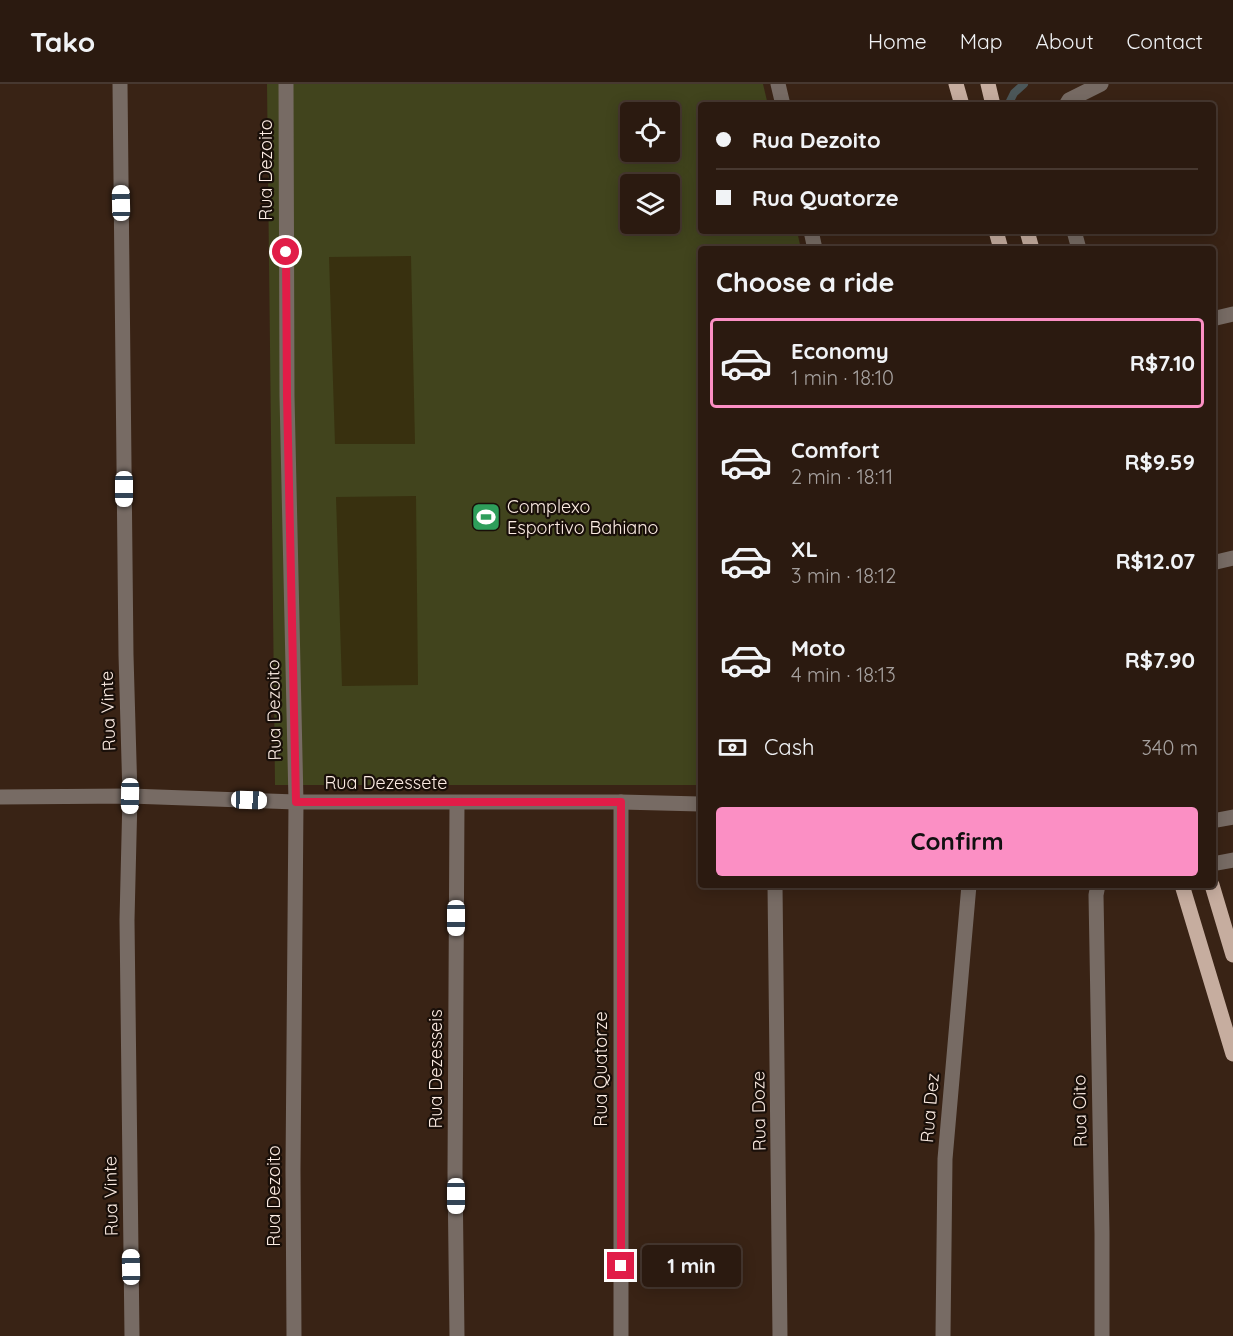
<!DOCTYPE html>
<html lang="en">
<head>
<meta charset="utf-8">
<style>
	:root { --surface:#2b1a10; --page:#37271e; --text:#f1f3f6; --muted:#a6a19f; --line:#473830; --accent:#fb8fc4 }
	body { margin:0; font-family:Quicksand,sans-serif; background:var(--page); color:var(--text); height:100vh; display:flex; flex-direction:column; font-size:22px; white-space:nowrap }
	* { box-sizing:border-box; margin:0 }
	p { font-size:20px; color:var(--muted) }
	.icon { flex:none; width:33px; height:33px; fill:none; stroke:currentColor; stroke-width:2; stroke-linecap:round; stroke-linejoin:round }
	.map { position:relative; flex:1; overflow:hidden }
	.details { position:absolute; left:698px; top:162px; width:518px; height:642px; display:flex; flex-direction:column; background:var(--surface); border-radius:6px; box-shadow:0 3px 15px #0003,0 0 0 2px var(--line) }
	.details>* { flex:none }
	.top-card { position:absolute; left:698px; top:18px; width:518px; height:132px; border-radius:6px; box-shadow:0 3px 15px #0003,0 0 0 2px var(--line); display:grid; align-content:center; height:132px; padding:0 18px; background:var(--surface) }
	.controls { position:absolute; left:620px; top:18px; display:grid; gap:12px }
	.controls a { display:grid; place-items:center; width:60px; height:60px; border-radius:6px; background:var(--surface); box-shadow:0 3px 15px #0003,0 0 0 2px var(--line); font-size:30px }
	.end { position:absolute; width:27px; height:27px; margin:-14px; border:8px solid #e11d48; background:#fff; box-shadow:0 0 0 3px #fff }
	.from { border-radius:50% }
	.bubble { position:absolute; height:42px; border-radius:6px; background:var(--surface); box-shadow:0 3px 15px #0003,0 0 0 2px var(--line); font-size:20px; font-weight:800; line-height:42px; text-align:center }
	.car { position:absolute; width:18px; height:36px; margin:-18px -9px; border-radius:8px; box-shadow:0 0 4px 2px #0007; background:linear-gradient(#fff 24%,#345 0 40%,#fff 0 76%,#345 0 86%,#fff 0) }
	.top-card b { display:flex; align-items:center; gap:21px; height:57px; font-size:22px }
	.top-card b+b { border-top:2px solid var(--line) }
	.top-card i { width:15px; height:15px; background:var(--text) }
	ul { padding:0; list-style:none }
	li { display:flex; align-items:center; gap:18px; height:90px; margin:0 12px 9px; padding:0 6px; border:3px solid transparent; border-radius:6px }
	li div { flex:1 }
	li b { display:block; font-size:22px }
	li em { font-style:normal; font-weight:800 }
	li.active { border-color:var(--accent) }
	li>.icon { width:54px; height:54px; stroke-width:1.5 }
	h2 { padding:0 18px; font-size:27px; line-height:72px }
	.pay { display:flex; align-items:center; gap:15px; height:66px; padding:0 18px; font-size:22px }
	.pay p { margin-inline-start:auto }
	.cta { display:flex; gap:12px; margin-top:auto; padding:12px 18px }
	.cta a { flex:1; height:69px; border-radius:6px; background:var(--accent); color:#111; font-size:24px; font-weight:800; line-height:69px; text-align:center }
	header { display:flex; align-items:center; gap:36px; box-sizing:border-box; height:84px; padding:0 30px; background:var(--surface); border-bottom:2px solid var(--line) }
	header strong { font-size:28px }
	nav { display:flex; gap:33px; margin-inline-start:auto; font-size:21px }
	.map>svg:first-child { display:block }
	.green { fill:#41441d; fill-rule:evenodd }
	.sand { fill:#38300f }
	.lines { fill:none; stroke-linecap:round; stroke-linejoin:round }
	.stream { stroke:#4c5759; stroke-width:8 }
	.minor { stroke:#776b64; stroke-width:15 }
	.major { stroke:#c6ad9f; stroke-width:15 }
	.route { stroke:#e11d48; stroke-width:8 }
	.labels { text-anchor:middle; stroke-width:4.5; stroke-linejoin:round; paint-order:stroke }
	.street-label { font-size:18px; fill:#fcece3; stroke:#190f09 }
	.poi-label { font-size:18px; fill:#fcece3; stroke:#190f09; text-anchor:start }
</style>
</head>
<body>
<header>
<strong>Tako</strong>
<nav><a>Home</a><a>Map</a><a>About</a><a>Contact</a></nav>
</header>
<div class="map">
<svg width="1233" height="1252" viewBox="0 0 1233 1252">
	<rect width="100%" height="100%" fill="#392315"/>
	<path class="green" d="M267 0H763L768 21H700V147H797L801 165H700V701H275ZM630 28H669V68H630ZM630 100H669V140H630Z"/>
	<g class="sand">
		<path d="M411 172 415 360H335L329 173Z"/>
		<path d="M416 412 418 601 342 602 336 413Z"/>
	</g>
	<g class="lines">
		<path class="stream" d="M1008 21 1014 9 1024 0"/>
		<g class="minor">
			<path d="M120 0 126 571 130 712 127 836 132 1252"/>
			<path d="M286 0 287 312 296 718 293 1086 294 1252"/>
			<path d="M778 0 783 21"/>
			<path d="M1066 21 1069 16 1101 0"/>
			<path d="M811 147 815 165"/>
			<path d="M1074 147 1079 165"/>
			<path d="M1212 235 1233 230"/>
			<path d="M1212 479 1233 474"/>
			<path d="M0 713 130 712 296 718H621L700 720"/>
			<path d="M1212 737 1233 733"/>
			<path d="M1212 780 1233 776"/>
			<path d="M775 801 780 1252"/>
			<path d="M1098 801 1096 811 1102 1149V1252"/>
			<path d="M457 1252 455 1089 457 719"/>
			<path d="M621 1252V718"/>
			<path d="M943 1252 945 1075 969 801"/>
		</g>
		<g class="major">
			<path d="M956 0 962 21"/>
			<path d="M988 0 993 21"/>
			<path d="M996 147 1001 165"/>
			<path d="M1027 147 1032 165"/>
			<path d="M1182 801 1233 970"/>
			<path d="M1212 801 1233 871"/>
		</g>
	</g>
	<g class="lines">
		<path class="route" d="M286 168 287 312 296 718H621V1182"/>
	</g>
	<defs>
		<g id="stadium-square" transform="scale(1.5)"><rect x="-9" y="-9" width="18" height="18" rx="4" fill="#2e9e5b" stroke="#190f09"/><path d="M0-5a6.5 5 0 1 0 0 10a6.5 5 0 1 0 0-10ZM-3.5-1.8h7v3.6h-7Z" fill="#fff"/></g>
	</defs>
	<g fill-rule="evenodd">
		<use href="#stadium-square" x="486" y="433"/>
	</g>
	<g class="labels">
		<g class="street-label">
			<text transform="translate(266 86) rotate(-90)" y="6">Rua Dezoito</text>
			<text transform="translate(274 626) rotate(-91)" y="6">Rua Dezoito</text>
			<text transform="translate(108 627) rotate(-92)" y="6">Rua Vinte</text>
			<text x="386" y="705">Rua Dezessete</text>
			<text transform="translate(436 985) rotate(-90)" y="6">Rua Dezesseis</text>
			<text transform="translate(601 985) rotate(-90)" y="6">Rua Quatorze</text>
			<text transform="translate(930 1024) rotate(-85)" y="6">Rua Dez</text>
			<text transform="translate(759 1027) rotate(-91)" y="6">Rua Doze</text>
			<text transform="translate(1080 1027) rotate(-91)" y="6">Rua Oito</text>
			<text transform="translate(111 1112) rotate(-91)" y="6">Rua Vinte</text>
			<text transform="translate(274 1112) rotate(-90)" y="6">Rua Dezoito</text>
		</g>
		<g class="poi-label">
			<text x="507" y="429">Complexo<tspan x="507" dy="21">Esportivo Bahiano</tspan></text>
		</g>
	</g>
</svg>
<div class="controls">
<a><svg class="icon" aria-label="locate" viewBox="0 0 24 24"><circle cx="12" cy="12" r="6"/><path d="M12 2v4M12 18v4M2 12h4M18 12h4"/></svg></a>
<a><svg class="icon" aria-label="layers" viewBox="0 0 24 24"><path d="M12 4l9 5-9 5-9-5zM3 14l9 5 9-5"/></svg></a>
</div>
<i class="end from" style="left:286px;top:168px"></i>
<i class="end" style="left:621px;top:1182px"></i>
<div class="bubble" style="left:642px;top:1161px;width:99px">1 min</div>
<i class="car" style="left:121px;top:119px;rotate:359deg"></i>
<i class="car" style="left:124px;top:405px;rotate:180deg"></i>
<i class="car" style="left:130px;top:712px;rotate:181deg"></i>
<i class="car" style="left:249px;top:716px;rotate:92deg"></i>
<i class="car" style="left:456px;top:834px;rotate:180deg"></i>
<i class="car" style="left:456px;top:1112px;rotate:180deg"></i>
<i class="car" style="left:131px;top:1183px;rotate:359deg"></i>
<div class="top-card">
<b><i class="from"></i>Rua Dezoito</b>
<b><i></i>Rua Quatorze</b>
</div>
<section class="details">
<h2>Choose a ride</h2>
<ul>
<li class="active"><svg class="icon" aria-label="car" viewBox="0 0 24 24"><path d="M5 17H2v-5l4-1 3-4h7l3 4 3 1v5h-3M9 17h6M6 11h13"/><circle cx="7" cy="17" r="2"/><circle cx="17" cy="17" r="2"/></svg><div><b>Economy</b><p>1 min · 18:10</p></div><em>R$7.10</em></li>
<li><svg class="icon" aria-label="car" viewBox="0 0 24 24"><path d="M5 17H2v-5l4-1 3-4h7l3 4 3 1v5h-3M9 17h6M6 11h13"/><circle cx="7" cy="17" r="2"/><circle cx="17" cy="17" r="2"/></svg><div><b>Comfort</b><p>2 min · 18:11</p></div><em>R$9.59</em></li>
<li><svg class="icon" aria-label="car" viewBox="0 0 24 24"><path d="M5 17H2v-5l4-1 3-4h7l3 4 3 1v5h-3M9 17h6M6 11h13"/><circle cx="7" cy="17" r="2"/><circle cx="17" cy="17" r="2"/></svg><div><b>XL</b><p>3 min · 18:12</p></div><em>R$12.07</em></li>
<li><svg class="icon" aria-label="car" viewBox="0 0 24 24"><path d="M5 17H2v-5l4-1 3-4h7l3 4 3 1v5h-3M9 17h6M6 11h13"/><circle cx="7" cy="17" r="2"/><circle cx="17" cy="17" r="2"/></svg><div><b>Moto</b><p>4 min · 18:13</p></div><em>R$7.90</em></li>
</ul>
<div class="pay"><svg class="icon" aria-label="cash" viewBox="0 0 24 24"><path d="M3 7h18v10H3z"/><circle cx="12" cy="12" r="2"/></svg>Cash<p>340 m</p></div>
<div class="cta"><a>Confirm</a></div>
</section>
</div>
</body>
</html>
